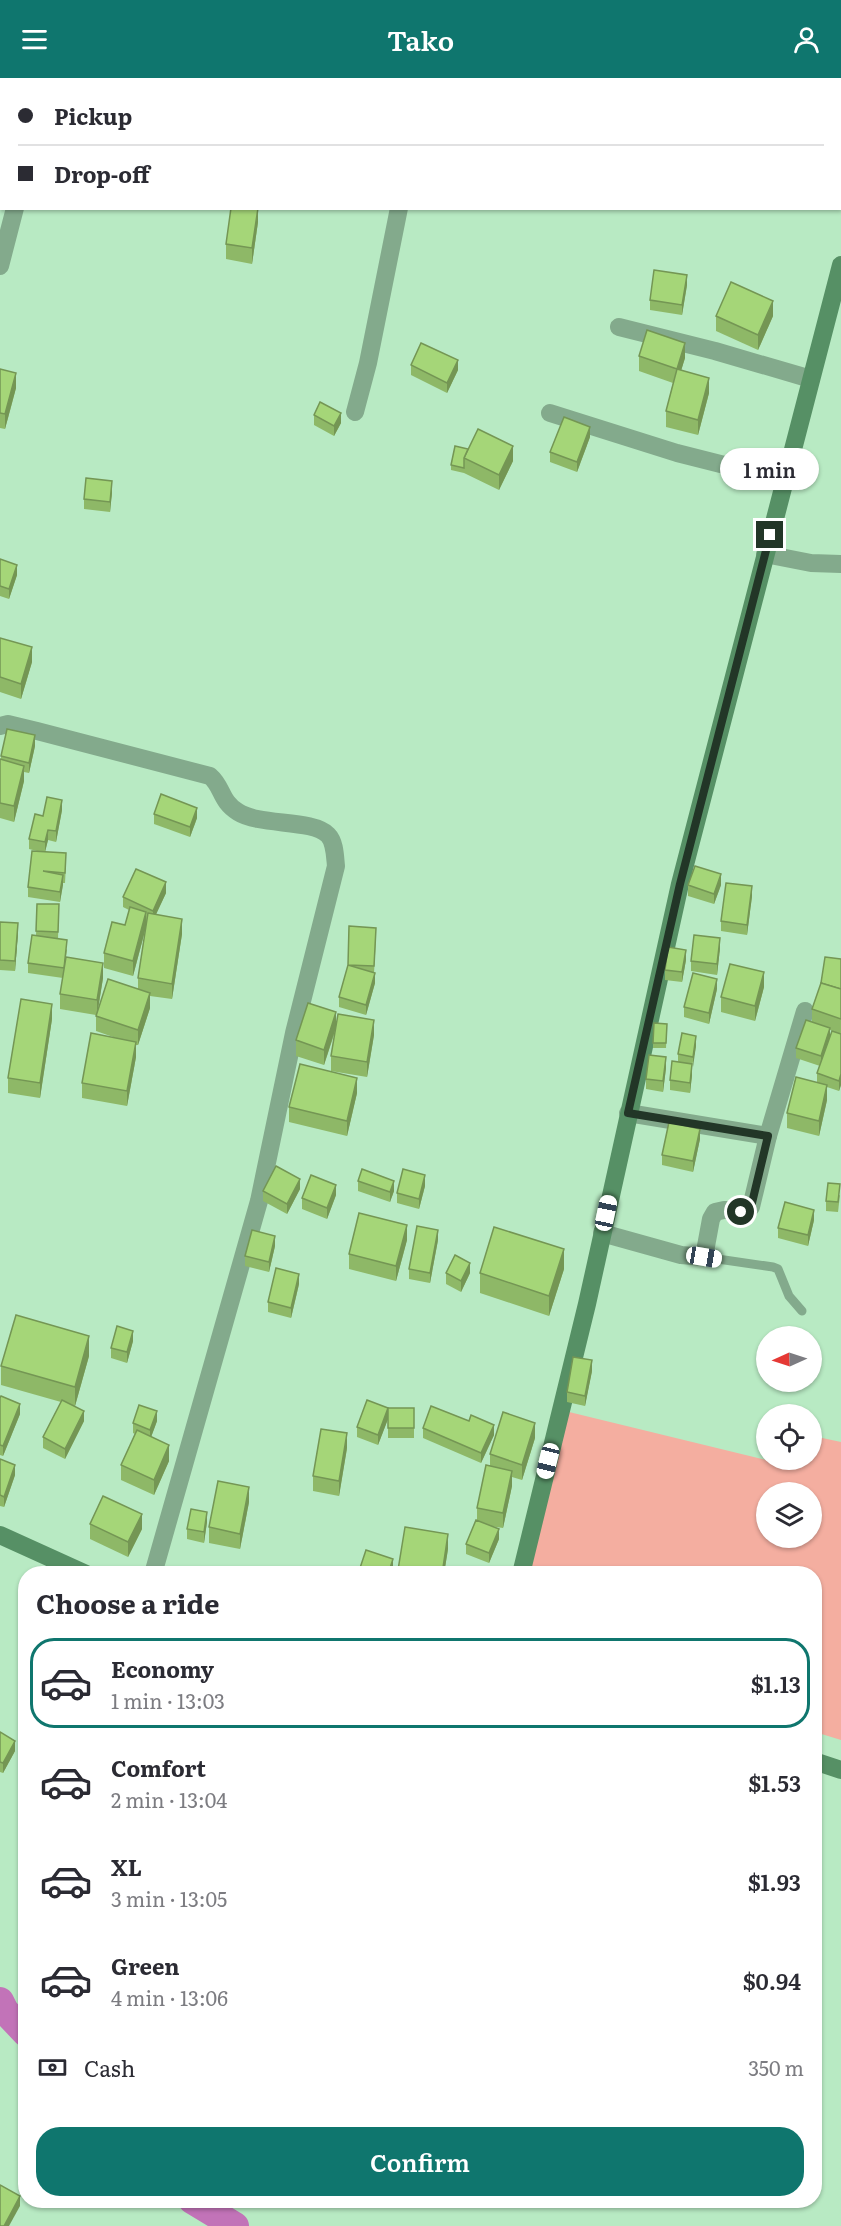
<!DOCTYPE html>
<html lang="en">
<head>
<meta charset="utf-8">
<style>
	:root { --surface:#fff; --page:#f7f7f7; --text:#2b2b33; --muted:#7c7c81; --line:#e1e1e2; --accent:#0f766e }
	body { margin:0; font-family:Literata,serif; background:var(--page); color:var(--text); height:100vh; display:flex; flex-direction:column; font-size:22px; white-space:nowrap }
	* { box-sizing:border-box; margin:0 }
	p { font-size:20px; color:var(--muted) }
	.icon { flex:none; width:33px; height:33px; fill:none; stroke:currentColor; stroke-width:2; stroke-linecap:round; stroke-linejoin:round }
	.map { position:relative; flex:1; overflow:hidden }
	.panel { position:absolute; left:18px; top:1488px; width:804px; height:642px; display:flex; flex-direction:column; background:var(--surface); border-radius:24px; box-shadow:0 2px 4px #0004 }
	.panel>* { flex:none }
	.hud { position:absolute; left:0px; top:0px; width:842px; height:132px; box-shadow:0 2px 4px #0004; display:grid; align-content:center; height:132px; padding:0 18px; background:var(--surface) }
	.needle { width:39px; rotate:267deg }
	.tools { position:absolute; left:756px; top:1248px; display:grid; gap:12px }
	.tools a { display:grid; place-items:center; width:66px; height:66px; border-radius:50%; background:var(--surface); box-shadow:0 2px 4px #0004; font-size:30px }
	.end { position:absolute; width:27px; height:27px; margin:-14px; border:8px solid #223627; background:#fff; box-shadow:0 0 0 3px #fff }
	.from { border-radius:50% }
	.bubble { position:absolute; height:42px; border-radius:21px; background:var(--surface); box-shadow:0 2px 4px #0004; font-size:20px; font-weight:600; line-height:42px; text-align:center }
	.car { position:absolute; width:18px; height:36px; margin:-18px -9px; border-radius:8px; box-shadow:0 0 4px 2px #0007; background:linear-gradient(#fff 24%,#345 0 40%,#fff 0 76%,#345 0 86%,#fff 0) }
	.hud b { display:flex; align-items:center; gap:21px; height:57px; font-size:22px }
	.hud b+b { border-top:2px solid var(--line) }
	.hud i { width:15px; height:15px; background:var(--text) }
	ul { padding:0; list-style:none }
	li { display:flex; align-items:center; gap:18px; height:90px; margin:0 12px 9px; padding:0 6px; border:3px solid transparent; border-radius:24px }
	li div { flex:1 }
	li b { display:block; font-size:22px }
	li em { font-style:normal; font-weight:600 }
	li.current { border-color:var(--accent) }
	li>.icon { width:54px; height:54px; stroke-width:1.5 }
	h2 { padding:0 18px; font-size:27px; line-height:72px }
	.pay { display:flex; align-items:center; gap:15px; height:66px; padding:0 18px; font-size:22px }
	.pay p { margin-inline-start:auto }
	.action { display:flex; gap:12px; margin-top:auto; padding:12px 18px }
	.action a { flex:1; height:69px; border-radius:24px; background:var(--accent); color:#fff; font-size:24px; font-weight:600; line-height:69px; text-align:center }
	header { display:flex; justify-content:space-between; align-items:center; height:78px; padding:0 18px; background:var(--accent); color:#fff; font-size:27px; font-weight:600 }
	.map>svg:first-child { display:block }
	.green { fill:#f4aea0; fill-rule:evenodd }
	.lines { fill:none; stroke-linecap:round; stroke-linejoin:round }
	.river { stroke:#c273b8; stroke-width:28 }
	.lane { stroke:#83aa8c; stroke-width:9 }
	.street { stroke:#83aa8c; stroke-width:18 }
	.secondary { stroke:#569065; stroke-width:18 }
	.wall { fill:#8eb867 }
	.shaded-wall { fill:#749654 }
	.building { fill:#a5d678; stroke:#749654; stroke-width:1.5 }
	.route { stroke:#223627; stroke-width:8 }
</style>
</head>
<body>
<header><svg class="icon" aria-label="menu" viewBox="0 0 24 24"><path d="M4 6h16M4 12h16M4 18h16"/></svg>Tako<svg class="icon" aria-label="person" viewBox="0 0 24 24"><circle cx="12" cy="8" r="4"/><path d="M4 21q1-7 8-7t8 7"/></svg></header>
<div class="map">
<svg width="841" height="2148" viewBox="0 0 841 2148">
	<rect width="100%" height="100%" fill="#b8eac3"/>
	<path class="green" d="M565 1333 799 1390 803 1382H812L813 1358 841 1364V1662L815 1654 814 1496H529ZM766 1414H812V1460H766Z"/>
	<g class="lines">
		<g class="river">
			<path d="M0 1923 5 1933 26 1955"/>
			<path d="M192 2122 235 2148"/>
		</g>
		<path class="lane" d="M704 1179 773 1189 778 1191 789 1218 802 1233"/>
		<g class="street">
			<path d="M249 0 255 2"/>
			<path d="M45 2 46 0"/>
			<path d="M485 2V0"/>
			<path d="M0 188 15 130"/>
			<path d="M619 249 715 273 811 301"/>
			<path d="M355 334 368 285 399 130"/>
			<path d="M550 335 677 375 784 402"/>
			<path d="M765 476 811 485 841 486"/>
			<path d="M0 648 8 646 37 653 210 698C223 709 220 723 238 734 260 748 312 741 328 757 335 764 335 779 336 788L294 955 259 1123 153 1496"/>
			<path d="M628 1035 768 1058"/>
			<path d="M602 1155 681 1177 704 1179 711 1141 715 1134 724 1132H748L751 1129 768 1058 805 933"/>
		</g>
		<g class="secondary">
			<path d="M0 1457 86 1496"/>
			<path d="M521 1496 587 1226 680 806 841 187"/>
			<path d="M814 1683 841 1692"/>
		</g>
	</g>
	<g class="wall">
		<path d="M387 0H469L468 2H387Z"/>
		<path d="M258 144 252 186 226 181V166Z"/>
		<path d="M687 207 682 237 650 232V222Z"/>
		<path d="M716 238H773L758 272 716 253Z"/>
		<path d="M639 278 685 280 681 292 709 315 698 357 666 349V333L673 305 639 293Z"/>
		<path d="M411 287 458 292 447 315 411 297Z"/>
		<path d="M0 291 16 310 5 351 0 350Z"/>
		<path d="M314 337 341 345 334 358 314 347Z"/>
		<path d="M590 359 577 394 550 384V374Z"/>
		<path d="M455 368 513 383 499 412 464 395 451 392V387Z"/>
		<path d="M112 414 110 434 84 431V421Z"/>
		<path d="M0 481 17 497 9 521 0 518Z"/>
		<path d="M0 560 32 584 21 621 0 614Z"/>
		<path d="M35 668 29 695 24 694V703L14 744 0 740V681L1 682V678Z"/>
		<path d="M62 732 56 764 48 762 45 774 66 786 65 805H63L60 824 28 819V809L41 774 29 771V761L43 738Z"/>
		<path d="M154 736 197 740 190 759 154 746Z"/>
		<path d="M688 807H721L714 826 688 818Z"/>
		<path d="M166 815 156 836 182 856 172 921 150 918V930L138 967H136V979L127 1028 82 1020V1005L116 960 96 953V937L60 931V916L63 900 28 895V885L36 858 37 826H59L58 861 67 872 66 879 103 900 98 932 138 910V900L146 849 133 898 104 890V875L125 847 129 832 123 829V819Z"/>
		<path d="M752 818 747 857 721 853V843Z"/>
		<path d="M0 844 18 855 15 893 0 892Z"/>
		<path d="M376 860 374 895 375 905 366 937 339 929V919L348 887Z"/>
		<path d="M720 870 717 897 691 893V883Z"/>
		<path d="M841 881V956L830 952V957L841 956V1007L839 1013 827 1009V1022L819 1058 787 1050V1035L817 1004V995L820 988 796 980V970L812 944V931Z"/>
		<path d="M686 882 682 904 665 902V892Z"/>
		<path d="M764 909 755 943 721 934V919Z"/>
		<path d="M717 911 709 946 684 939V929Z"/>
		<path d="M52 941 40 1020 8 1015V1000Z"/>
		<path d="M654 945 667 946 666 970H653Z"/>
		<path d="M336 946 374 957 367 999 331 993V978L335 954 324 987 296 978V962Z"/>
		<path d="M696 968 692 989V997L690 1015 670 1012V1002L678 984V976Z"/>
		<path d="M666 990 663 1014 646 1011V1001Z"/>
		<path d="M357 1015 347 1058 289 1044V1029Z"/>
		<path d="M700 1061 693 1094 662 1087V1077Z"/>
		<path d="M358 1103 394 1113 390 1124 358 1113Z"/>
		<path d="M425 1108 419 1131 397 1125V1115Z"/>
		<path d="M300 1111 287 1136 263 1123V1113Z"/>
		<path d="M336 1117 327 1141 302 1131V1120Z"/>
		<path d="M840 1117 838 1134 826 1133V1123Z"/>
		<path d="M814 1142 808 1168 778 1160V1150Z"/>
		<path d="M407 1162 396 1203 349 1191V1176Z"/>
		<path d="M438 1162 430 1205 409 1201V1191Z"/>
		<path d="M275 1168 269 1194 245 1188V1178Z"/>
		<path d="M564 1191 549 1238 480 1215V1195Z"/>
		<path d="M446 1195H470L461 1214 446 1206Z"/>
		<path d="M299 1206 291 1240 268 1234V1224Z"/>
		<path d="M133 1263 127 1285 111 1280V1270Z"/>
		<path d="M89 1278 75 1328 84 1343 65 1381 43 1370V1359L61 1324 1 1307V1288Z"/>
		<path d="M592 1293 585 1328 567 1324V1314Z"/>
		<path d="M0 1320 20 1336 3 1378 0 1377Z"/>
		<rect x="388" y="1330" width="26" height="30"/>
		<path d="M388 1341 378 1367 357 1359V1349Z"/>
		<path d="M157 1343 151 1359 169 1383 154 1417 121 1402V1387L135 1356 133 1355V1345Z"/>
		<path d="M469 1343 494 1357 481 1385 423 1360V1350Z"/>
		<path d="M535 1360 522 1402 512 1399V1408L503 1450 490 1448 499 1461 489 1485 466 1476V1466L477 1442V1430L490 1388V1376Z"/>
		<path d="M347 1370 339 1418 313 1413V1398Z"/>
		<path d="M0 1381 15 1397 4 1429 0 1428Z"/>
		<path d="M249 1424 240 1471 209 1465V1449Z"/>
		<path d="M207 1444 204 1465 187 1461V1451Z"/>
		<path d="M90 1446 142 1451 128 1479 90 1461Z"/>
		<path d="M448 1471 444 1496H398V1492Z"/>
		<path d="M0 1654 15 1673 3 1695 0 1694Z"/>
	</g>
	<g class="shaded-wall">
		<path d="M258 130V144L252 186V170Z"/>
		<path d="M687 197V207L682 237V227Z"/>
		<path d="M773 223V238L758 272V257Z"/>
		<path d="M685 265V280L677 306V291Z"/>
		<path d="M458 282V292L447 315V305Z"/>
		<path d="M16 295V310L5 351V336Z"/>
		<path d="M709 300V315L698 357V342Z"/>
		<path d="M341 335V345L334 358V348Z"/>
		<path d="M590 349V359L577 394V384Z"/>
		<path d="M513 368V383L499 412V397Z"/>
		<path d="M112 403V414L110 434V424Z"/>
		<path d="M17 487V497L9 521V511Z"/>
		<path d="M32 569V584L21 621V606Z"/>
		<path d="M35 657V668L29 695V685Z"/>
		<path d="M24 688V703L14 744V728Z"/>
		<path d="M62 722V732L56 764V753Z"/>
		<path d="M197 730V740L190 759V749Z"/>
		<path d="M48 752V762L45 774V764Z"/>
		<path d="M721 796V807L714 826V816Z"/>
		<path d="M63 797V807L60 824V814Z"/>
		<path d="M166 804V815L153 843V833Z"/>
		<path d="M752 808V818L747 857V847Z"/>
		<path d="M146 834V849L133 898V883Z"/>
		<path d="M182 841V856L172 921V906Z"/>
		<path d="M18 845V855L15 893V883Z"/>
		<path d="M720 860V870L717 897V886Z"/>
		<path d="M686 872V882L682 904V894Z"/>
		<path d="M103 885V900L97 937V922Z"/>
		<path d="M764 894V909L755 943V928Z"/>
		<path d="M375 895V905L366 937V927Z"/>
		<path d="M717 901V911L709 946V935Z"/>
		<path d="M150 915V930L138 967V952Z"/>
		<path d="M52 926V941L40 1020V1005Z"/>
		<path d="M336 934V949L324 987V972Z"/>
		<path d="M374 942V957L367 999V984Z"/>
		<path d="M830 950V960L821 988V978Z"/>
		<path d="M696 958V968L693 989V979Z"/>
		<path d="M136 964V979L127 1028V1013Z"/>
		<path d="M666 979V990L663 1014V1003Z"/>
		<path d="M692 986V997L690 1015V1005Z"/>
		<path d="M841 996V1007L839 1013V1003Z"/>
		<path d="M357 1000V1015L347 1058V1043Z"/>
		<path d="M827 1007V1022L819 1058V1043Z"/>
		<path d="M700 1051V1061L693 1094V1083Z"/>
		<path d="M425 1097V1108L419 1131V1121Z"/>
		<path d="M300 1101V1111L287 1136V1126Z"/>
		<path d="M394 1103V1113L390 1124V1114Z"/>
		<path d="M336 1107V1117L327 1141V1130Z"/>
		<path d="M814 1132V1142L808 1168V1157Z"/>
		<path d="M407 1147V1162L396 1203V1188Z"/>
		<path d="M438 1152V1162L430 1205V1195Z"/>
		<path d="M275 1158V1168L269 1194V1184Z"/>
		<path d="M564 1171V1191L549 1238V1218Z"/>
		<path d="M470 1185V1195L461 1214V1203Z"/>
		<path d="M299 1196V1206L291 1240V1230Z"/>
		<path d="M133 1253V1263L127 1285V1274Z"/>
		<path d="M89 1258V1278L75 1328V1309Z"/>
		<path d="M592 1282V1293L585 1328V1318Z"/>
		<path d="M20 1326V1336L3 1378V1368Z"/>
		<path d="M388 1330V1341L378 1367V1357Z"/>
		<path d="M84 1333V1343L65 1381V1371Z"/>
		<path d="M157 1333V1343L150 1362V1352Z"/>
		<path d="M535 1345V1360L522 1402V1387Z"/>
		<path d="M494 1347V1357L481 1385V1375Z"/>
		<path d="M347 1355V1370L339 1418V1403Z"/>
		<path d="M169 1367V1383L154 1417V1402Z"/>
		<path d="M15 1387V1397L4 1429V1419Z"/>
		<path d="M512 1393V1408L503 1450V1435Z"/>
		<path d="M249 1409V1424L240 1471V1456Z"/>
		<path d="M207 1434V1444L204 1465V1454Z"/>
		<path d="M142 1436V1451L128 1479V1464Z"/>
		<path d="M499 1451V1461L489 1485V1475Z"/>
		<path d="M448 1456V1471L444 1496H442Z"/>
		<path d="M393 1481V1491L391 1496H388Z"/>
		<path d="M15 1663V1673L3 1695V1685Z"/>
		<path d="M20 2118V2128L9 2148H4Z"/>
	</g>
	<g class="building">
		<path d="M212 0H231L239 2H212Z"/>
		<path d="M393 0H415V2H400Z"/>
		<path d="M417 0H465L464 2H423Z"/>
		<path d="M519 0H565V2H520L519 1Z"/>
		<path d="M231 130H258L252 170 226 166Z"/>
		<path d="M654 192 687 197 682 227 650 222Z"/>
		<path d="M731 204 773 223 758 257 716 238Z"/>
		<path d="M647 252 685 265 677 291 639 278Z"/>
		<path d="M421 265 458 282 447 305 411 287Z"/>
		<path d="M0 291 16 295 5 336 0 335Z"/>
		<path d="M677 291 709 300 698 342 666 333Z"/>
		<path d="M320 324 341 335 334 348 314 337Z"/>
		<path d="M564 339 590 349 577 384 550 374Z"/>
		<path d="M478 351 513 368 499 397 464 380Z"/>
		<path d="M455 368 468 371 464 380V390L451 387Z"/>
		<path d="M86 400 112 403 110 424 84 421Z"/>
		<path d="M0 481 17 487 9 511 0 508Z"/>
		<path d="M0 560 32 569 21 606 0 599Z"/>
		<path d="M7 651 35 657 29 685 1 678Z"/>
		<path d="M0 681 24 688 14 728 0 725Z"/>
		<path d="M161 716 197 730 190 749 154 736Z"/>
		<path d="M47 719 62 722 56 753 48 752 45 764 29 761 35 736 43 738Z"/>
		<path d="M32 773 66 775 65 795 43 793 63 797 60 814 28 809Z"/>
		<path d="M695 788 721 796 714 816 688 807Z"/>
		<path d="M136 791 166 804 153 833 123 819Z"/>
		<path d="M726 805 752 808 747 847 721 843Z"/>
		<path d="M37 826H59L58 854 36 853Z"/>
		<path d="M130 829 146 834 133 883 104 875 112 844 125 847Z"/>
		<path d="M148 835 182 841 172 906 138 900Z"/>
		<path d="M0 844 18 845 15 883 0 882Z"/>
		<path d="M349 848 376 850 374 888 348 887 375 895 366 927 339 919 348 887Z"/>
		<path d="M32 857 67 862 64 890 28 885Z"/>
		<path d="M694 857 720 860 717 886 691 883Z"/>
		<path d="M668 869 686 872 682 894 665 892Z"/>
		<path d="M66 879 103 885 97 922 60 916Z"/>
		<path d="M825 879 841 881V911L821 905Z"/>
		<path d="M730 886 764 894 755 928 721 919Z"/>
		<path d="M693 895 717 901 709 935 684 929Z"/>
		<path d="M108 901 150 915 138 952 96 938Z"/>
		<path d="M821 905 841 911V941L812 931Z"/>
		<path d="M21 921 52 926 40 1005 8 1000Z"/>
		<path d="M308 925 336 934 324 972 296 962Z"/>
		<path d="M338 936 374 942 367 984 331 978Z"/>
		<path d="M806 942 830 950 821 978 796 970Z"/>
		<path d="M654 945 667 946 666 965H653Z"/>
		<path d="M832 953 841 956V996L839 1003 817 995Z"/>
		<path d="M91 955 136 964 127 1013 82 1005Z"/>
		<path d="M682 955 696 958 693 979 678 976Z"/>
		<path d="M649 977 666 979 663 1003 646 1001Z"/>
		<path d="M672 983 692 986 690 1005 670 1002Z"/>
		<path d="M300 986 357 1000 347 1043 289 1029Z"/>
		<path d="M796 999 827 1007 819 1043 787 1035Z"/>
		<path d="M669 1044 700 1051 693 1083 662 1077Z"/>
		<path d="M276 1088 300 1101 287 1126 263 1113Z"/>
		<path d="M362 1091 394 1103 390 1114 358 1103Z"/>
		<path d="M403 1091 425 1097 419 1121 397 1115Z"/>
		<path d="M311 1097 336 1107 327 1130 302 1120Z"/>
		<path d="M828 1105 840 1106 838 1124 826 1123Z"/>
		<path d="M785 1124 814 1132 808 1157 778 1150Z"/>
		<path d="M359 1135 407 1147 396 1188 349 1176Z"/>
		<path d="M417 1148 438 1152 430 1195 409 1191Z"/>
		<path d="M494 1149 564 1171 549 1218 480 1195Z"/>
		<path d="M252 1152 275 1158 269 1184 245 1178Z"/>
		<path d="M455 1177 470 1185 461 1203 446 1195Z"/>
		<path d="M276 1190 299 1196 291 1230 268 1224Z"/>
		<path d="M16 1237 89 1258 75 1309 1 1288Z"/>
		<path d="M117 1248 133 1253 127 1274 111 1270Z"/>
		<path d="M573 1279 592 1282 585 1318 567 1314Z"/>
		<path d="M1 1318 20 1326 3 1368 0 1367V1320Z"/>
		<path d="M62 1322 84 1333 65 1371 43 1359Z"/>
		<path d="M367 1322 388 1330 378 1357 357 1349Z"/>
		<path d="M139 1327 157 1333 150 1352 133 1345Z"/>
		<path d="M431 1328 469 1343 471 1337 494 1347 481 1375 423 1350Z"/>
		<rect x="388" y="1330" width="26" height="20"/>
		<path d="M503 1334 535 1345 522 1387 490 1376Z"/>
		<path d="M321 1351 347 1355 339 1403 313 1398Z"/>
		<path d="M137 1352 169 1367 154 1402 121 1387Z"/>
		<path d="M0 1381 15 1387 4 1419 0 1417Z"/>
		<path d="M486 1387 512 1393 503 1435 477 1430Z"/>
		<path d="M218 1403 249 1409 240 1456 209 1449Z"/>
		<path d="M103 1418 142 1436 128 1464 90 1446Z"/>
		<path d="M191 1431 207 1434 204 1454 187 1451Z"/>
		<path d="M476 1442 499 1451 489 1475 466 1466Z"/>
		<path d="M405 1449 448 1456 442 1496H417L398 1492Z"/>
		<path d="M366 1472 393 1481 388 1496H358Z"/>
		<path d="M0 1654 15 1663 3 1685 0 1684Z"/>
		<path d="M0 2107 20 2118 4 2148H0Z"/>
	</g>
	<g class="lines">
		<path class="route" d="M741 1134H746L751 1129 768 1058 628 1035 680 806 770 457"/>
	</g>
</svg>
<div class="tools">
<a><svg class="needle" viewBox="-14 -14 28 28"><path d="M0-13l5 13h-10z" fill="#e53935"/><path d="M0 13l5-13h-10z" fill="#7c7c81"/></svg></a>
<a><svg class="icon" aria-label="locate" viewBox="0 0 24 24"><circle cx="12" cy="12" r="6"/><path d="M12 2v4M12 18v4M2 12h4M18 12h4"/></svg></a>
<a><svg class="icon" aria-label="layers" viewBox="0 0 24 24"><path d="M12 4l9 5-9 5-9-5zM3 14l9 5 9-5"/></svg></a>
</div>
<i class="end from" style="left:741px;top:1134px"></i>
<i class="end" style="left:770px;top:457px"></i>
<div class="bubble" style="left:720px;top:370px;width:99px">1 min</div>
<i class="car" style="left:606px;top:1135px;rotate:12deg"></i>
<i class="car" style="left:704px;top:1179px;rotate:99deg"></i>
<i class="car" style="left:548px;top:1383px;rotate:194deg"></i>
<div class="hud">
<b><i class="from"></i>Pickup</b>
<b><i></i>Drop-off</b>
</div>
<section class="panel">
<h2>Choose a ride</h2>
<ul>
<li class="current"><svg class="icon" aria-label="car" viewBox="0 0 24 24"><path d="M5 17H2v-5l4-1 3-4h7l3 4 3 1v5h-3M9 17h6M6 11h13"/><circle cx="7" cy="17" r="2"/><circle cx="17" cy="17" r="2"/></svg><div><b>Economy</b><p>1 min · 13:03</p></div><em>$1.13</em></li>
<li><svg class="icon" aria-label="car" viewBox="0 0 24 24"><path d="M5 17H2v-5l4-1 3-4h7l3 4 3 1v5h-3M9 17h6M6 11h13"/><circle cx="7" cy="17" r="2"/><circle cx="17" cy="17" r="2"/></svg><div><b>Comfort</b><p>2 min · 13:04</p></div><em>$1.53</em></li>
<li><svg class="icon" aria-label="car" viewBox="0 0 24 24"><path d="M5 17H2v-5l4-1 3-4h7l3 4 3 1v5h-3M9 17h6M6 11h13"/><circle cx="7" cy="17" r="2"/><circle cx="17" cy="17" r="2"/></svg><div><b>XL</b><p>3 min · 13:05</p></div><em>$1.93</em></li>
<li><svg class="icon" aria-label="car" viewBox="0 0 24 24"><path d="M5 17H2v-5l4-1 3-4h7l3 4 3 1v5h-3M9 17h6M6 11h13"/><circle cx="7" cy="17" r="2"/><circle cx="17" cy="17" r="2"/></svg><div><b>Green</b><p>4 min · 13:06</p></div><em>$0.94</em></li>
</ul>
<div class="pay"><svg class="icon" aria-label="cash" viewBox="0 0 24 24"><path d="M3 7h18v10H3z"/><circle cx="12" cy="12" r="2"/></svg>Cash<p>350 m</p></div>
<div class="action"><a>Confirm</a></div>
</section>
</div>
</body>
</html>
